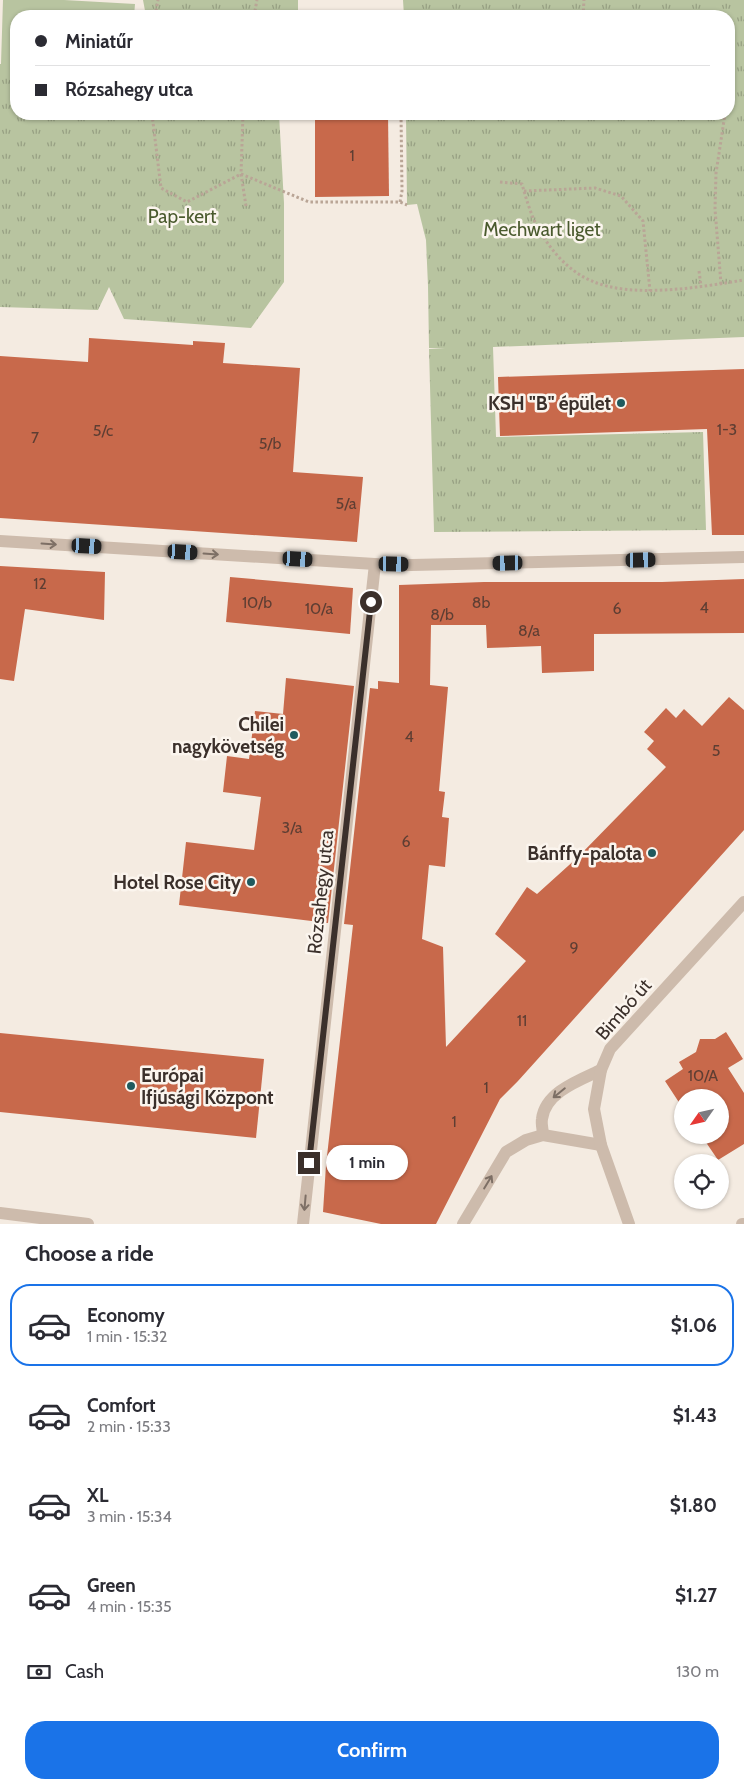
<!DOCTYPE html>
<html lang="en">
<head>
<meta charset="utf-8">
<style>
	:root { --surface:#fff; --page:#f7f7f7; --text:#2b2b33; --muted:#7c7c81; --line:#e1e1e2; --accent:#1a73e8 }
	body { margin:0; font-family:Cabin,sans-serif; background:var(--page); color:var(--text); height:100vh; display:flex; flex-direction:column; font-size:19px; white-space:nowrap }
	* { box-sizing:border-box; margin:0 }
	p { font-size:16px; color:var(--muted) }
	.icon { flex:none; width:28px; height:28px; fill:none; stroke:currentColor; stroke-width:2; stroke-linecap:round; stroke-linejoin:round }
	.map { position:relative; height:1224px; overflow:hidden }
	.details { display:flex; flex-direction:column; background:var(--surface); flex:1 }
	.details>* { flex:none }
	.guide { position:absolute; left:10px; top:10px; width:725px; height:110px; border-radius:20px; box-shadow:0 1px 4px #0004; display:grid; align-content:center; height:110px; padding:0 25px; background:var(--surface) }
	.needle { width:32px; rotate:236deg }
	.fabs { position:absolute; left:674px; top:1089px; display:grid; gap:10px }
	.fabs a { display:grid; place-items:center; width:55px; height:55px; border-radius:50%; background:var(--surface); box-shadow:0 1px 4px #0004; font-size:25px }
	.end { position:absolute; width:22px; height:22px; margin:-11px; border:6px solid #3b302b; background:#fff; box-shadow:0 0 0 2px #fff }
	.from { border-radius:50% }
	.bubble { position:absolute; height:35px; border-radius:18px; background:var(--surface); box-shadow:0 1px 4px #0004; font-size:16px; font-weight:700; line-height:35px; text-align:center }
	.car { position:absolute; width:15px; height:30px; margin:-15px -8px; border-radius:6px; box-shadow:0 0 4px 1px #0007; background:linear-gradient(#222 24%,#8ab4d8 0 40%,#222 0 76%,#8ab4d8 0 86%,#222 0) }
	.guide b { display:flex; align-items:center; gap:18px; height:48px; font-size:19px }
	.guide b+b { border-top:1px solid var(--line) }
	.guide i { width:12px; height:12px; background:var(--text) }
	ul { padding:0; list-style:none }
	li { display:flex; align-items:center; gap:15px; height:82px; margin:0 10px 8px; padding:0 15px; border:2px solid transparent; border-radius:20px }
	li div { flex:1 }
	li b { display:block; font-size:19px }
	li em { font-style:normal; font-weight:700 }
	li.active { border-color:var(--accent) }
	li>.icon { width:45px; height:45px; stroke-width:1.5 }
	h2 { padding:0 25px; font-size:22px; line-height:60px }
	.pay { display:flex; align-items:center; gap:12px; height:55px; padding:0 25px; font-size:19px }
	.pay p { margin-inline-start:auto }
	.cta { display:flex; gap:10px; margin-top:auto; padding:10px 25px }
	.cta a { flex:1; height:58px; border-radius:20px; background:var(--accent); color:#fff; font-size:20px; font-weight:700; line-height:58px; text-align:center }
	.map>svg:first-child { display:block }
	.grass { fill:#b8c4a0 }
	.park { fill:url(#park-tufts) }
	.building { fill:#c8694b }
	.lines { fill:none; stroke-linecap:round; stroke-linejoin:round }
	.path { stroke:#b9a596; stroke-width:3; stroke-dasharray:2.5 2.5; stroke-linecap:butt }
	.minor { stroke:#cdbbac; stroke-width:12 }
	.tertiary { stroke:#cdbbac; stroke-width:12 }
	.oneway { stroke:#7d6f65 }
	.route { stroke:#3b302b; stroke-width:6 }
	.poi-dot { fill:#1f5a5e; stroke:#fbf5ee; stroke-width:2 }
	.labels { text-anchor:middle; stroke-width:5; stroke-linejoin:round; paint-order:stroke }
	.number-label { font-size:16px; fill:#5e3e33 }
	.park-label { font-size:19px; fill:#4a5a2e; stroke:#fbf5ee }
	.poi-label { font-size:19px; font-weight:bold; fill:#3b302b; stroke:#fbf5ee; text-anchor:end }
	.street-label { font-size:19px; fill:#3b302b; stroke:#fbf5ee }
</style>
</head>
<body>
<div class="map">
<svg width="744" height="1224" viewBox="0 0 744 1224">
	<defs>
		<pattern id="park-tufts" width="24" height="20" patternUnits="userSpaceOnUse" patternTransform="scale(1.25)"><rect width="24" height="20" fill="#b8c4a0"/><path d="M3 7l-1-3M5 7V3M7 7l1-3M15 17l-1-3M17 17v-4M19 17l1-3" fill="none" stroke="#97a083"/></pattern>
	</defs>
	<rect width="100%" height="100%" fill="#f4ebe1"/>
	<path class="grass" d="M3 0H64L135 4 134 16H16V64H1Z"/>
	<g class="park">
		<path d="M143 0H298V16H146Z"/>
		<path d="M403 0H744V337L493 347 496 437 703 432 706 530 434 532 429 349 445 348H429L428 286 426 240 417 204 407 205 406 114H729V16H404Z"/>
		<path d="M0 64H16V114H279L284 203V282L251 328 124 319 109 287 98 310 0 307Z"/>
	</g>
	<g class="building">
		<path d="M315 114H388L389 196 315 197Z"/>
		<path d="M89 338 193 345V341L225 343 223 363 300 368 293 472 363 477 357 542 0 518V356L88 362Z"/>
		<path d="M744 369V535H712L707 429 500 436 498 377Z"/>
		<path d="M0 566 105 572 104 620 25 609 14 681 0 679Z"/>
		<path d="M230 577 353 588 350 634 226 622Z"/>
		<path d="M744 579V633L594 634V671L542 673 541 646 487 648 486 625H431L430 685 448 687 439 791 445 792 442 817 449 818 445 867 429 865 422 939 443 947 446 1047 526 961 495 934 527 887 537 894 578 857 666 767 647 749 654 741 644 732 666 708 676 718 684 709 702 726 729 697 744 710V830L518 1081 500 1099 436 1224H381L323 1212 326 1165 353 925 344 924 370 688 378 689V681L399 683V585L484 582H662Z"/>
		<path d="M286 678 354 686 328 923 179 905 186 842 254 850 261 797 223 792 227 756 249 759 255 711 283 714Z"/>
		<path d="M726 1032 743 1059 728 1068 744 1093V1144L718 1160 701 1135H720V1098H682V1107L665 1081 683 1069 679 1062 696 1052 700 1039H715Z"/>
		<path d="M0 1033 264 1059 256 1138 0 1112Z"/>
	</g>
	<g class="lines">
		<g class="path">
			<path d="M155 16 158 0"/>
			<path d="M254 16 257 0"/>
			<path d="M583 16 584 0"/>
			<path d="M729 107 733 105"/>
			<path d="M152 114 161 188 187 202 241 174"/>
			<path d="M243 114 241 174 246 206"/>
			<path d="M241 174 309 202H400L407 205"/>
			<path d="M500 182 522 184C526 198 530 212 536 224 548 247 567 271 592 281 632 299 701 287 744 280"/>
			<path d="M524 191 595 188 621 196 643 221 650 291"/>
			<path d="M400 202 402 191 401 114"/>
			<path d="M699 271 701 286"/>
			<path d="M721 284 715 209 716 173 725 114"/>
		</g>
		<g class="minor">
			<path d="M0 541 375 564 412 565 744 557"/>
			<path d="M543 1135C543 1130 541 1124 542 1119 545 1092 580 1080 601 1070"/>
			<path d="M0 1213 88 1224"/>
			<path d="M303 1224 375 564"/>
			<path d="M463 1224 506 1152 526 1140 543 1135 601 1145"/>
			<path d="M742 1224H744"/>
		</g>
		<path class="tertiary" d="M629 1224 601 1145 594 1109 601 1070 610 1049 744 902"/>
	</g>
	<defs><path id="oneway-shaft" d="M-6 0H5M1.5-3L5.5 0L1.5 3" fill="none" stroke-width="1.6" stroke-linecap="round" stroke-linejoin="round" transform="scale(1.25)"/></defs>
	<g class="oneway">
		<use href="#oneway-shaft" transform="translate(49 544) rotate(4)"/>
		<use href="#oneway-shaft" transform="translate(211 554) rotate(4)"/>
		<use href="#oneway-shaft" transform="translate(559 1093) rotate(141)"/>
		<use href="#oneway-shaft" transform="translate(488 1182) rotate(-59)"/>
		<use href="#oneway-shaft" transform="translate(305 1203) rotate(95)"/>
	</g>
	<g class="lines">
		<path class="route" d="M309 1163 371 602"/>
	</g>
	<g class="poi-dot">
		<circle cx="621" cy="403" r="5"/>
		<circle cx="294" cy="735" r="5"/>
		<circle cx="652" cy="853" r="5"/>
		<circle cx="251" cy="882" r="5"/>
		<circle cx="131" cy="1086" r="5"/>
	</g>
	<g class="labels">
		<g class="number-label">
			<text x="352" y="161">1</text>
			<text x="727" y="435">1-3</text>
			<text x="103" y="436">5/c</text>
			<text x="35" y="443">7</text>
			<text x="270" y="449">5/b</text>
			<text x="346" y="509">5/a</text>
			<text x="40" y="589">12</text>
			<text x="257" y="608">10/b</text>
			<text x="481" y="608">8b</text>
			<text x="704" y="613">4</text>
			<text x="319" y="614">10/a</text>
			<text x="617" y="614">6</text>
			<text x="442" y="620">8/b</text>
			<text x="529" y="636">8/a</text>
			<text x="409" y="742">4</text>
			<text x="716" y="756">5</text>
			<text x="292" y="833">3/a</text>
			<text x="406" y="847">6</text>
			<text x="574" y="953">9</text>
			<text x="522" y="1026">11</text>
			<text x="703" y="1081">10/A</text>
			<text x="486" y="1093">1</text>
			<text x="454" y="1127">1</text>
		</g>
		<g class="park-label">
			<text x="182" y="223">Pap-kert</text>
			<text x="542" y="236">Mechwart liget</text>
		</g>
		<g class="poi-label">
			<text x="611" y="410">KSH "B" épület</text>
			<text x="284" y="731">Chilei<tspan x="284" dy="22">nagykövetség</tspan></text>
			<text x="642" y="860">Bánffy-palota</text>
			<text x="241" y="889">Hotel Rose City</text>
			<text x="141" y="1082" text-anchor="start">Európai<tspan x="141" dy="22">Ifjúsági Központ</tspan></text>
		</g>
		<g class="street-label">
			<text transform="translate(320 892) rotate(-84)" y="7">Rózsahegy utca</text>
			<text transform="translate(623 1009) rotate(-49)" y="7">Bimbó út</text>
		</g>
	</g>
</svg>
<div class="fabs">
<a><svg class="needle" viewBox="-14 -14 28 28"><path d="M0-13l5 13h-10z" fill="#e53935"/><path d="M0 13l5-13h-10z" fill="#7c7c81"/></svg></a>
<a><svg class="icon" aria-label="locate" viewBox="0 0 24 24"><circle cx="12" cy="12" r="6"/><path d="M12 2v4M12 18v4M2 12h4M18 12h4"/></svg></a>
</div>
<i class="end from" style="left:371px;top:602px"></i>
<i class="end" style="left:309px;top:1163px"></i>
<div class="bubble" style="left:326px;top:1145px;width:82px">1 min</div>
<i class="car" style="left:87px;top:546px;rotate:93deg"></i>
<i class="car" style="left:183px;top:552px;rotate:93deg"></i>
<i class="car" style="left:298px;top:559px;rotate:93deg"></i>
<i class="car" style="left:641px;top:560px;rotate:89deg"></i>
<i class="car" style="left:508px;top:563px;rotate:269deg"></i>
<i class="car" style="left:394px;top:564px;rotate:91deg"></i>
<div class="guide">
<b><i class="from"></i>Miniatűr</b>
<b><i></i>Rózsahegy utca</b>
</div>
</div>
<section class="details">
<h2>Choose a ride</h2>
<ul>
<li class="active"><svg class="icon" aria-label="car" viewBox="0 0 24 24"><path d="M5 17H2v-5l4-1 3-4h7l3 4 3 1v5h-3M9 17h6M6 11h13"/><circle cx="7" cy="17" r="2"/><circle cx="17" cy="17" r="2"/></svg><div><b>Economy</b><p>1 min · 15:32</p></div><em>$1.06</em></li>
<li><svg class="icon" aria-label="car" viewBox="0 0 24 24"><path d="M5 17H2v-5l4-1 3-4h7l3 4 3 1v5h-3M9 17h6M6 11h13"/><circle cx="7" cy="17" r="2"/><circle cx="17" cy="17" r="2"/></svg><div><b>Comfort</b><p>2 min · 15:33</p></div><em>$1.43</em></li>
<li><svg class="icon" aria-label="car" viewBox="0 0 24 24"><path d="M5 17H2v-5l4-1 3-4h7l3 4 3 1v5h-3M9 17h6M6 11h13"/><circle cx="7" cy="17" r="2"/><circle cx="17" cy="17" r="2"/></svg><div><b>XL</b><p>3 min · 15:34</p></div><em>$1.80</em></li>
<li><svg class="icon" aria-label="car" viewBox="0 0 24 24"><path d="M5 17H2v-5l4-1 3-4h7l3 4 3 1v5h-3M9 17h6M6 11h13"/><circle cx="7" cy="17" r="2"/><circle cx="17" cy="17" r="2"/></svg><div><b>Green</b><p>4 min · 15:35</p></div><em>$1.27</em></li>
</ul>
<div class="pay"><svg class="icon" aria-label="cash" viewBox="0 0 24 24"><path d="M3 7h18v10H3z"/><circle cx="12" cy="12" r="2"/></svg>Cash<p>130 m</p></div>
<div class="cta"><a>Confirm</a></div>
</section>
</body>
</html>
